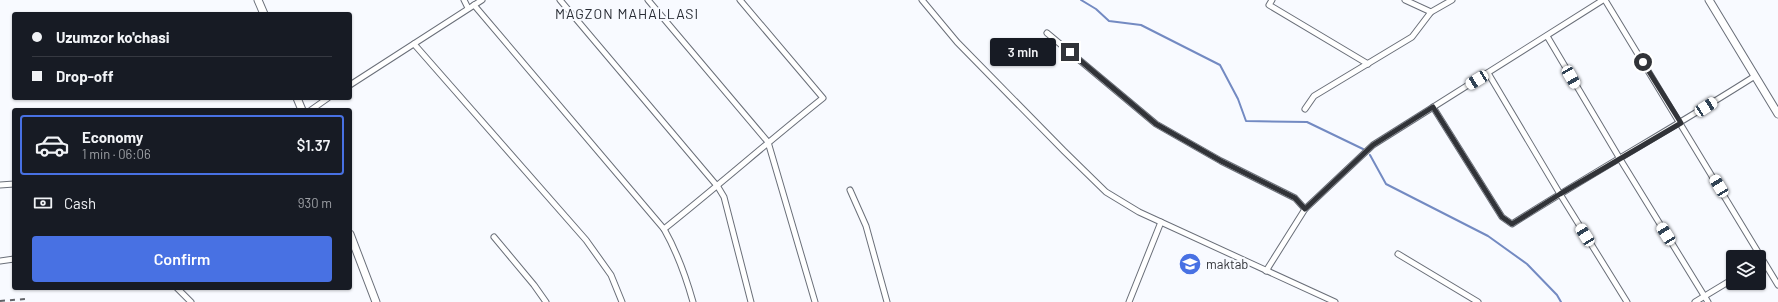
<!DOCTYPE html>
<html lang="en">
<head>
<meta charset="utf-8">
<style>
	:root { --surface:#171b24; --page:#242831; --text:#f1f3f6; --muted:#9ea1a6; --line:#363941; --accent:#4871e3 }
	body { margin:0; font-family:Barlow,sans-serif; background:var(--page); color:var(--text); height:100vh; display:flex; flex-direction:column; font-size:15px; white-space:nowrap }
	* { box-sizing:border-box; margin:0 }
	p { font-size:13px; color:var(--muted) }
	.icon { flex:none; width:22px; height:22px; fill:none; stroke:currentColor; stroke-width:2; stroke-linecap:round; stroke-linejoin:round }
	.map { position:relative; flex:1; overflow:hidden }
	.panel { position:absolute; left:12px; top:108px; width:340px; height:182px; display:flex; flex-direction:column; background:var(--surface); border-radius:4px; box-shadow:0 1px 3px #0004 }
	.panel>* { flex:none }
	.guide { position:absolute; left:12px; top:12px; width:340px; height:88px; border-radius:4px; box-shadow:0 1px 3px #0004; display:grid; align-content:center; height:88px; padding:0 20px; background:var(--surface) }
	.controls { position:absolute; left:1726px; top:250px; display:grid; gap:8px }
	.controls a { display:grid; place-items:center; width:40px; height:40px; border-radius:4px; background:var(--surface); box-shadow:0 1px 3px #0004; font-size:20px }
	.end { position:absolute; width:18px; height:18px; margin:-9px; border:5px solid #313338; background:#fff; box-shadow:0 0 0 2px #fff }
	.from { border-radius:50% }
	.bubble { position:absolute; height:28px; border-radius:4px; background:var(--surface); box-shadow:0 1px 3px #0004; font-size:13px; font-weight:600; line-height:28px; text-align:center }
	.car { position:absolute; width:12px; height:24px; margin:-12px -6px; border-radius:5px; box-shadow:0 0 3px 1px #0007; background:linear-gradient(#fff 24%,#345 0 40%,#fff 0 76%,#345 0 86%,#fff 0) }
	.guide b { display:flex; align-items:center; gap:14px; height:38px; font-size:15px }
	.guide b+b { border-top:1px solid var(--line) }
	.guide i { width:10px; height:10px; background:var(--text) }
	ul { padding:7px 0 0; list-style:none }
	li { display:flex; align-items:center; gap:12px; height:60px; margin:0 8px 6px; padding:0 12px; border:2px solid transparent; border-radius:4px }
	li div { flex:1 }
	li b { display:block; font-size:15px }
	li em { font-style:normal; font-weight:600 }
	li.on { border-color:var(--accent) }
	li>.icon { width:36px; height:36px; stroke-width:1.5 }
	.pay { display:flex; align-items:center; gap:10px; height:44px; padding:0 20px; font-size:15px }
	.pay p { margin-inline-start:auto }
	.action { display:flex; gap:8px; margin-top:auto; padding:8px 20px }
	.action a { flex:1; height:46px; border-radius:4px; background:var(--accent); color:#fff; font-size:16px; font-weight:600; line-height:46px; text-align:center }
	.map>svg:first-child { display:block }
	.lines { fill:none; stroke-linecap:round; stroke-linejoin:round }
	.stream { stroke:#738ac2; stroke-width:2 }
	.minor-casing { stroke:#6a6f79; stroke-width:7 }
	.secondary-casing { stroke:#6a6f79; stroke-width:9 }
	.minor { stroke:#fff; stroke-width:5 }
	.secondary { stroke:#fff; stroke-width:7 }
	.rail { stroke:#616368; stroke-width:2; stroke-dasharray:5 5; stroke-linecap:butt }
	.route { stroke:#313338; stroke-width:5 }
	.labels { text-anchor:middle; stroke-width:4; stroke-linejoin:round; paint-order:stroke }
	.poi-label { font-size:13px; fill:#313338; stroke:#f8faff; text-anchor:start }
	.neighbourhood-label { font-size:14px; letter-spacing:1px; fill:#262a32; stroke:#f8faff }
</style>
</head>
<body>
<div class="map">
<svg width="1778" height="302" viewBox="0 0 1778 302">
	<rect width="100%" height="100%" fill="#f8faff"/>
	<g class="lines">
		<g class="stream">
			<path d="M1081 0 1096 9 1109 21 1141 25 1220 65 1238 99 1246 121 1307 122 1363 149"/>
			<path d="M1370 155 1386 184 1488 236 1527 264 1557 295 1561 302"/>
		</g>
		<g class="minor-casing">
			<g id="minor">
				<path d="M464 0 468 8"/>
				<path d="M560 0 718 187 724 197 751 302"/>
				<path d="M648 0 768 142 815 302"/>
				<path d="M922 0 957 42 1064 151 1106 192 1139 212 1335 302"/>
				<path d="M1272 0 1269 5 1368 64"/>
				<path d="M1405 0 1431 12"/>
				<path d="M1605 0 1778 285"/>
				<path d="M474 5 664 229C677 252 686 277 693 302"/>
				<path d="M1047 33 1156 124 1221 161 1295 198 1305 209"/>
				<path d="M1547 36 1620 159 1708 302"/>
				<path d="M414 44 586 240 611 275 622 302"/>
				<path d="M1488 73 1560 194 1627 302"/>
				<path d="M350 85 482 0"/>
				<path d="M1433 107 1502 217 1512 224C1592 173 1675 127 1755 76"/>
				<path d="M1305 109 1314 96 1412 37 1431 12 1452 0"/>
				<path d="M311 110 328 98"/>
				<path d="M0 185 14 184"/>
				<path d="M850 190 866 226 887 302"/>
				<path d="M664 229C718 186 769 141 823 98L740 0"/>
				<path d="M494 237 534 285 546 302"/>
				<path d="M1398 254 1478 302"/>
				<path d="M0 261 14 259"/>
				<path d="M1266 271 1305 209 1373 145 1603 0"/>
				<path d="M177 288 191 302"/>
				<path d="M1129 302 1161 222"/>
				<path d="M1695 302 1733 279"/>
			</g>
		</g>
		<g class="secondary-casing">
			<g id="secondary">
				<path d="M258 0 264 14"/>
				<path d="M1709 0 1778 114"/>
				<path d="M297 98 302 110"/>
				<path d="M350 234 376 302"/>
			</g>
		</g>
		<use href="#minor" class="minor"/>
		<use href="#secondary" class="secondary"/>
		<path class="rail" d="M0 301 26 299"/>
	</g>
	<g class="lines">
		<path class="route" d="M1070 52 1156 124 1221 161 1295 198 1305 209 1373 145 1433 107 1502 217 1512 224 1560 194 1681 123 1643 62"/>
	</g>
	<defs>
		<g id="school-disc" transform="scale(1.15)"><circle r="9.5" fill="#4871e3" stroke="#f8faff"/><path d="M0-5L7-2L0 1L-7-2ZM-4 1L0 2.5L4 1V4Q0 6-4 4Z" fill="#fff"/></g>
	</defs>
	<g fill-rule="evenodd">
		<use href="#school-disc" x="1190" y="264"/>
	</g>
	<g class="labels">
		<g class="poi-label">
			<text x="1206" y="269">maktab</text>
		</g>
		<g class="neighbourhood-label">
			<text x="627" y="19">MAGZON MAHALLASI</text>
		</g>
	</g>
</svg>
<div class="controls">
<a><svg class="icon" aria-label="layers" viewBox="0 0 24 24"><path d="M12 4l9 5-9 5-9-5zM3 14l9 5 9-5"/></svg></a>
</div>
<i class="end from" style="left:1643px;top:62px"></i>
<i class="end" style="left:1070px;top:52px"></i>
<div class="bubble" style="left:990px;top:38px;width:66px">3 min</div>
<i class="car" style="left:1571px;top:77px;rotate:150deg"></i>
<i class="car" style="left:1477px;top:80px;rotate:238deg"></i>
<i class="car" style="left:1706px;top:107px;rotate:57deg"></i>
<i class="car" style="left:1719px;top:186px;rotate:329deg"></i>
<i class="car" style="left:1666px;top:234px;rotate:328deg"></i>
<i class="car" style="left:1585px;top:235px;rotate:328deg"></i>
<div class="guide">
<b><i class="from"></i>Uzumzor ko'chasi</b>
<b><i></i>Drop-off</b>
</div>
<section class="panel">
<ul>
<li class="on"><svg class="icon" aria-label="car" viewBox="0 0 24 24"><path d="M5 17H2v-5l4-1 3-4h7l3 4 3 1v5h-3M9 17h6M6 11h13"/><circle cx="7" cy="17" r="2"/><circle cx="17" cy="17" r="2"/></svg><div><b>Economy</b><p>1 min · 06:06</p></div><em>$1.37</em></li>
</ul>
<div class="pay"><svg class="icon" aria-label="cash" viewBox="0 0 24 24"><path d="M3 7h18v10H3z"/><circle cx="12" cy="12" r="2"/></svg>Cash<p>930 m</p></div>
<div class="action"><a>Confirm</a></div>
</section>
</div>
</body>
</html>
